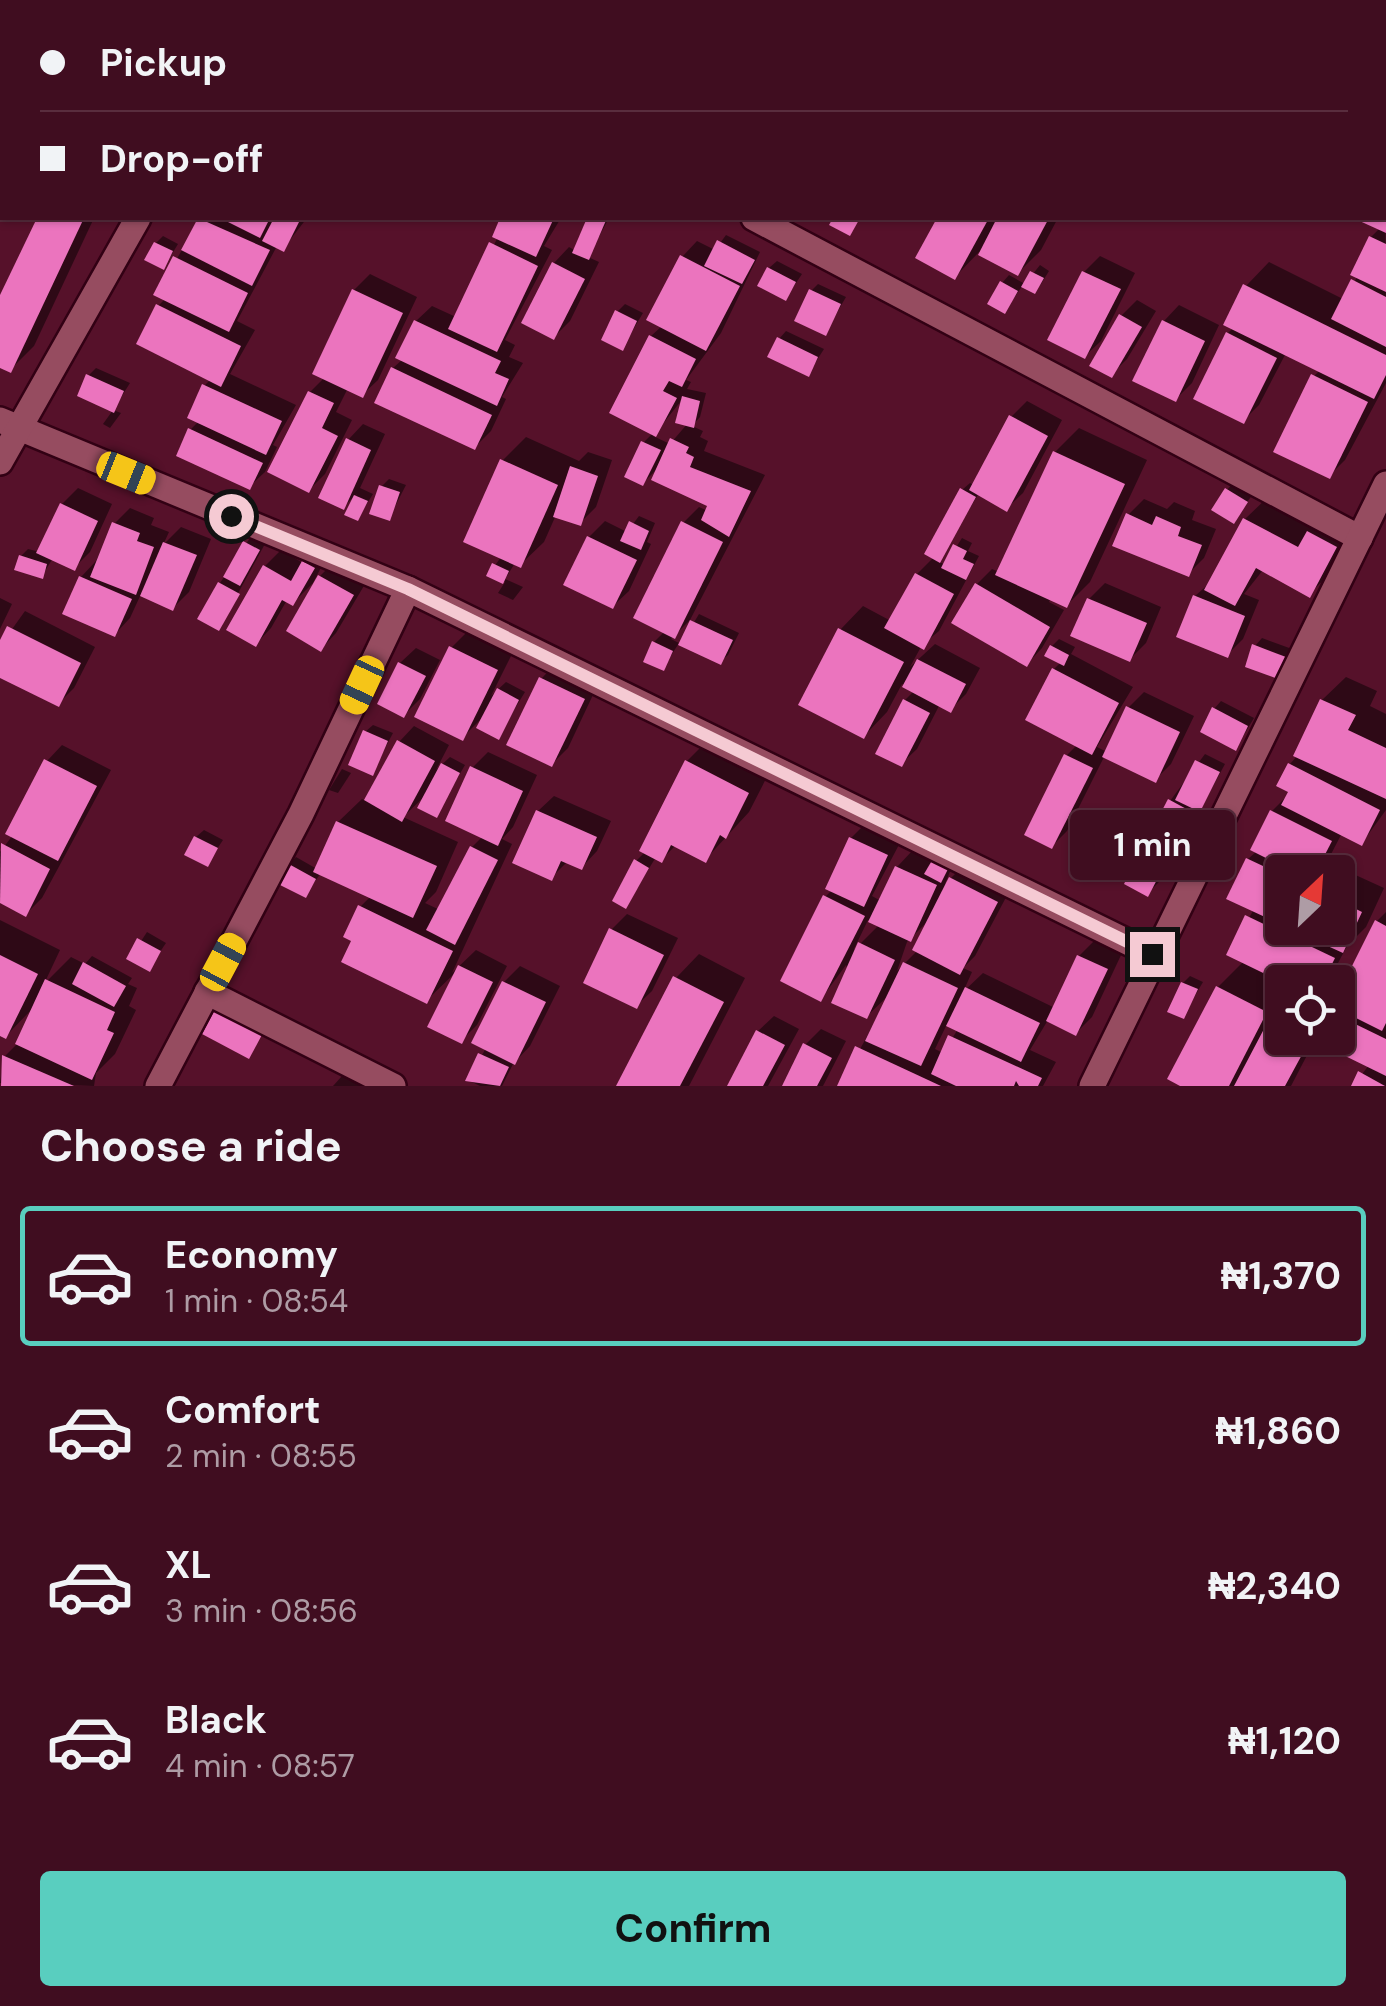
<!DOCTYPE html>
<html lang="en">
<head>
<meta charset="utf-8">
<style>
	:root { --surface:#400d20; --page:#4b1b2d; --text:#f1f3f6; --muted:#ae9ca5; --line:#592d3e; --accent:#59cebf }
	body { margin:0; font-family:"DM Sans",sans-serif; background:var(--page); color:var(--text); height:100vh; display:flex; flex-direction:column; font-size:38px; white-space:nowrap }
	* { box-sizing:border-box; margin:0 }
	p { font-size:32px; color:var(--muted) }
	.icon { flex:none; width:55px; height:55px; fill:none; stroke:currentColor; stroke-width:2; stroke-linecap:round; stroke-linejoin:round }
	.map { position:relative; height:1086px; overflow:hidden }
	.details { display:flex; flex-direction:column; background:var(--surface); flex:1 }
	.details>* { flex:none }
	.guide { position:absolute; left:0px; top:0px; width:1388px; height:220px; box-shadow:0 2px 8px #0004,0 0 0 2px var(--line); display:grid; align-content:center; height:220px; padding:0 40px; background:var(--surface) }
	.needle { width:65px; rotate:25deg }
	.fabs { position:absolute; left:1265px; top:855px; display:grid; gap:20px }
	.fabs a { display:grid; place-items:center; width:90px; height:90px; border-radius:10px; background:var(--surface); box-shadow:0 2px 8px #0004,0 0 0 2px var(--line); font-size:50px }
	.end { position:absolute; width:45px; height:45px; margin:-22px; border:12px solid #f5cad3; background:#111; box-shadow:0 0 0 5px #111 }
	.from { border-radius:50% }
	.bubble { position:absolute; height:70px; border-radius:10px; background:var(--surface); box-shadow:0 2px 8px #0004,0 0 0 2px var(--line); font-size:32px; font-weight:700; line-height:70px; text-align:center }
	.car { position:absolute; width:30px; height:60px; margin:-30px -15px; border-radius:12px; box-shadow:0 0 8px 2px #0007; background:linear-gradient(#f5c518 24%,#345 0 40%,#f5c518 0 76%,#345 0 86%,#f5c518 0) }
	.guide b { display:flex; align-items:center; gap:35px; height:95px; font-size:38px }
	.guide b+b { border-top:2px solid var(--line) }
	.guide i { width:25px; height:25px; background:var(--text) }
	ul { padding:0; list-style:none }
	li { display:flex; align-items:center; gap:30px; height:140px; margin:0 20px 15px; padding:0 20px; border:5px solid transparent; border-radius:10px }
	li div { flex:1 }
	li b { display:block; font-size:38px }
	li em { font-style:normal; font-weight:700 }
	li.on { border-color:var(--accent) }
	li>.icon { width:90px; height:90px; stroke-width:1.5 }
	h2 { padding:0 40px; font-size:45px; line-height:120px }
	.button { display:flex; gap:20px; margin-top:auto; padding:20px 40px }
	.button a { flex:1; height:115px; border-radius:10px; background:var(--accent); color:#111; font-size:40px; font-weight:700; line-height:115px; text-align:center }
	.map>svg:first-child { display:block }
	.shadow { fill:#0007; fill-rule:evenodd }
	.building { fill:#eb74be }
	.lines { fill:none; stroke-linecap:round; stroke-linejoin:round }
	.minor-casing { stroke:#320114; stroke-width:30 }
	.minor { stroke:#964c60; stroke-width:25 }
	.route { stroke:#f5cad3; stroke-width:12 }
</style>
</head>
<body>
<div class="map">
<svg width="1386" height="1086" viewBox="0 0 1386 1086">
	<rect width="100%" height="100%" fill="#56112a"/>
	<g class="shadow">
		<path d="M0 0H31L2 2 0 61Z"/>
		<path d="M695 0H763L694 2Z"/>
		<path d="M772 0H938L771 2Z"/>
		<path d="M1385 48 1386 383 1345 460 1329 476 1314 376 1320 370 1286 353 1259 405 1243 421 1228 333 1234 327 1246 286 1269 262 1343 299 1358 276 1371 237 1380 228 1359 218H1385Z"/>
		<path d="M39 218H94L34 346 10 370 0 365V301Z"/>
		<path d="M200 218H307L283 249 277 246 237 321 255 330 230 374 296 405 273 445 277 447 265 472 249 487 190 430 199 421 204 386 211 379 158 306 165 299 157 294Z"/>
		<path d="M503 218H561L544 246 552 250 505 340 515 345 509 357 523 363 502 397 506 399 491 431 475 447 393 368 403 359 416 321 432 306 456 317 498 237Z"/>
		<path d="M589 218H609L588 257 599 262 570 321 554 337V263L569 247 576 251Z"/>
		<path d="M939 218H1058L1041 250 1018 273 979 252 955 277 918 257Z"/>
		<path d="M726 235 760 252 721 333 686 380 691 382 687 389 706 393 700 417 692 426 703 431 700 437 708 441 704 451 765 475 690 620 671 639 681 644 699 614 739 633 728 655 720 662 679 643 663 668 654 642 665 631 683 523 699 507 708 511 711 505 659 467 643 483V443L653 433 651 336 662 326 682 257 697 241 715 250ZM681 401 688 423 670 444 653 436Z"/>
		<path d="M163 236 178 244 164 267 156 243Z"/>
		<path d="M1100 256 1135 273 1101 341 1085 356 1084 272Z"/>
		<path d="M777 261 802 274 786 298 769 268Z"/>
		<path d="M1040 265 1049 271 1041 284 1034 291 1023 285 1005 311 1002 283 1009 275 1025 284Z"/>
		<path d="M370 274 417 297 378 380 362 395 348 388 336 412 352 420 325 474 309 490 271 471 310 392 325 377 315 373 354 290Z"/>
		<path d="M818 284 846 297 825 333 811 291Z"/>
		<path d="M1137 300 1156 311 1127 359 1111 375 1121 316Z"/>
		<path d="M625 304 643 313 622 348 618 311Z"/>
		<path d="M1179 305 1219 325 1192 383 1176 399 1164 321Z"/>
		<path d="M786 331 824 349 808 374 779 339Z"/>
		<path d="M96 368 130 383 113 410 121 413 110 428 103 424 113 410 88 376Z"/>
		<path d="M1027 401 1062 420 1023 493 1007 508 979 493 938 561 945 565 962 538 972 543 968 551 979 556 939 631 922 645 910 667 935 644 980 668 966 694 950 710 940 704 917 749 901 764 905 700 914 691 902 684 887 712 864 736 840 630 863 606 891 621 917 574 934 557 962 490 970 483 974 485 1011 417Z"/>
		<path d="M363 424 385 434 360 488 373 494 358 518 348 514 357 494 343 507 348 440Z"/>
		<path d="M1079 428 1147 460 1090 582 1067 605 1051 598 1049 602 1064 610 1042 648 1027 664 977 584 992 569 999 572 1055 452Z"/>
		<path d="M526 437 579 461 588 452 612 460 596 507 580 523 556 515 544 542 520 565 515 563 505 579 523 587 513 600 498 593 505 582 489 574 501 557 502 461Z"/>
		<path d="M389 479 406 485 389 518 382 486Z"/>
		<path d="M1234 482 1253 494 1233 521 1227 490Z"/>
		<path d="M78 488 112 504 90 552 74 568 53 558 42 576 21 556 28 549 40 552 62 504Z"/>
		<path d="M1269 496 1359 523 1333 571 1309 594 1263 570 1244 594 1259 600 1243 639 1227 655 1195 596 1212 581 1245 519Z"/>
		<path d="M1144 499 1167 509 1174 502 1195 511 1192 520 1216 529 1204 558 1188 574 1128 515Z"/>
		<path d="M130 508 154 518 151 525 169 532 163 545 181 527 211 539 189 592 173 608 141 594 130 618 115 634 81 577 96 561 114 524Z"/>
		<path d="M639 516 655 523 647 542 651 544 629 591 613 606 589 537 605 521 627 532Z"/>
		<path d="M252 535 266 542 219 628 220 583Z"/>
		<path d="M320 546 329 552 313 583 336 560 368 579 336 633 321 649 315 581 293 603 287 600 271 628 256 644 265 566 281 550 303 563Z"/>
		<path d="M1105 583 1161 607 1146 643 1130 659 1089 599Z"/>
		<path d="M0 598 12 604 0 629Z"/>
		<path d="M25 611 95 647 74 688 58 704 0 675V646Z"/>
		<path d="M467 632 512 654 491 696 506 682 525 692 498 736 483 717 462 738 451 648Z"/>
		<path d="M1262 638 1292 649 1277 676 1255 646Z"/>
		<path d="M1059 639 1075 647 1071 654 1133 687 1097 747 1107 752 1128 708 1144 692 1194 716 1171 764 1155 780 1105 755 1067 831 1052 846 1066 756 1077 745 1054 669 1061 662 1052 646Z"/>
		<path d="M416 648 440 660 420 699 404 715 400 663Z"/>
		<path d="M557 662 599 682 568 748 552 764 510 744 542 678Z"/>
		<path d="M1346 677 1377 691 1370 706 1386 714V810L1362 843 1342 833 1327 862 1384 888 1366 927 1347 946 1328 982H1282V1038H1316L1291 1086H1186L1171 1078 1218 987 1244 961 1229 954 1254 909 1248 859 1257 851 1272 811 1289 794 1290 764 1298 755 1322 700ZM1282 872H1338V928H1282Z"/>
		<path d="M1221 701 1254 718 1236 748 1214 709Z"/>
		<path d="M373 725 393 733 372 773 365 732Z"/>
		<path d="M414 726 449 745 436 770 450 757 465 765 436 815 426 795 403 817 458 842 436 892 425 903 440 910 472 847 483 836 472 768 488 752 537 775 513 827 502 839 512 844 452 973 476 950 507 966 477 1025 461 1041 457 971 426 1001 355 940 360 907 371 896 321 873 305 895 289 865 296 857 317 869 338 822 362 799 366 801 399 742Z"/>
		<path d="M710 738 771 769 749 812 705 860 676 845 661 860 656 857 626 906 636 861 645 852 687 761Z"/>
		<path d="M62 745 111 770 42 898 26 914 0 900V852L13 835 47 761Z"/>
		<path d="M1205 754 1225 764 1163 878 1147 894 1170 801Z"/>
		<path d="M342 769 351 773 338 793 329 790Z"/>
		<path d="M554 796 611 821 597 851 582 867 568 861 551 878 538 811Z"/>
		<path d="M867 822 902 839 872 896 881 901 897 867 912 851 934 862 936 858 951 869 945 884 967 862 1012 886 975 956 963 968 972 972 963 992 983 973 1055 1008 1079 956 1095 940 1122 953 1092 1017 1076 1033 1048 1020 1030 1050 1056 1062 1043 1086H840L890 994 867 1016 846 965 821 999 825 897 832 890 851 838ZM868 920 879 925 855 949H854ZM928 921 918 950 897 971 907 942ZM947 1024 958 1029 943 1053 935 1049Z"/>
		<path d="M204 830 223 840 207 864 196 837Z"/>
		<path d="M1386 912V1086H1353L1369 1065 1349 1021 1355 1015 1338 1006V999L1377 921Z"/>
		<path d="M627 914 678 938 652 991 636 1006 611 930Z"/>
		<path d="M0 920 60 950 44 984 71 957 85 964 92 956 132 978 128 984 137 988 129 1006 136 1010 115 1054 96 1073 94 1086 0 1083 4 1057 18 1043 33 1008 6 1036 0 1033Z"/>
		<path d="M147 932 166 943 149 968 130 958Z"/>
		<path d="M699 954 745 978 689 1086H619L676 978Z"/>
		<path d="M520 966 560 986 530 1046 513 1064 502 1086H480L468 1080 486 1048 504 982Z"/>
		<path d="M1190 976 1203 982 1183 1016V983Z"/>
		<path d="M774 1016 799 1029 768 1086H730L758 1031Z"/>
		<path d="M821 1029 846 1041 823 1086H784L805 1045Z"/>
		<path d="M351 1066 388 1086H333Z"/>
	</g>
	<g class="building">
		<path d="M37 218H84L11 373 0 368V295Z"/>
		<path d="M198 218 270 250 252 286 181 250Z"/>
		<path d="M220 218H270L260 238Z"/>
		<path d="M274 218H301L284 252 262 241Z"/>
		<path d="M500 218H554L536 257 492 237Z"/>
		<path d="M587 218H607L589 260 572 253Z"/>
		<path d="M833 218H860L850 236 829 225Z"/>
		<path d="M937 218H989L955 280 915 258Z"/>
		<path d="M997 218H1049L1018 276 978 255Z"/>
		<path d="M1353 218H1386V233Z"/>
		<path d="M1369 236 1386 244V292L1350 275Z"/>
		<path d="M717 240 755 260 742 284 704 266Z"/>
		<path d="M154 242 173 251 164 270 144 260Z"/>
		<path d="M489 242 538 266 497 352 448 329Z"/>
		<path d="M680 255 740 286 706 351 646 320Z"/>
		<path d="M173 256 248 293 229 332 153 295Z"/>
		<path d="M552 262 585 279 554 340 521 323Z"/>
		<path d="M767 267 796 282 786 301 757 286Z"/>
		<path d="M1030 271 1044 278 1035 294 1021 287Z"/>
		<path d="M1082 271 1121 289 1085 359 1047 340Z"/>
		<path d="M1351 279 1386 297V347L1331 319Z"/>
		<path d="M1000 281 1018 291 1005 314 987 304Z"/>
		<path d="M1243 284 1386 355V375L1374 399 1223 325Z"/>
		<path d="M352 289 403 313 363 398 312 374Z"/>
		<path d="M809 289 841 304 826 336 794 321Z"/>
		<path d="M156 304 241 346 221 387 136 344Z"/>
		<path d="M615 310 637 321 623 351 601 340Z"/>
		<path d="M1119 314 1142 327 1112 378 1089 366Z"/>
		<path d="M414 320 501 361 495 373 509 379 497 406 395 358Z"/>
		<path d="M1162 320 1205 341 1176 402 1132 381Z"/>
		<path d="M1226 332 1277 358 1244 424 1193 399Z"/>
		<path d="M649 335 696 359 682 387 669 381 663 391 677 398 656 437 609 413Z"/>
		<path d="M777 337 818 357 809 377 767 357Z"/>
		<path d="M391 367 492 415 475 450 374 403Z"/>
		<path d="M86 374 124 391 114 413 77 396Z"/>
		<path d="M1311 374 1368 402 1330 479 1273 452Z"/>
		<path d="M202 384 282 421 266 455 187 418Z"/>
		<path d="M308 391 334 403 322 428 338 436 309 493 267 472Z"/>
		<path d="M682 396 700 401 694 428 675 423Z"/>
		<path d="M1009 415 1048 436 1007 512 969 490Z"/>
		<path d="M188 428 263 463 250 490 176 456Z"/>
		<path d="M346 438 371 450 344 510 318 498Z"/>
		<path d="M670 438 689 447 686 453 694 457 690 467 751 491 729 537 701 520 707 506 651 480Z"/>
		<path d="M641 441 661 450 643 486 624 477Z"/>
		<path d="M1053 451 1125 484 1067 608 995 575Z"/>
		<path d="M500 459 558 485 521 568 463 542Z"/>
		<path d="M570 466 598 476 581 526 553 517Z"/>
		<path d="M379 485 400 492 390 521 369 514Z"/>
		<path d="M960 488 976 497 940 563 924 554Z"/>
		<path d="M1225 488 1248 502 1234 524 1211 510Z"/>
		<path d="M354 495 368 501 358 521 344 515Z"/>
		<path d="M60 503 98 521 75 571 36 553Z"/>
		<path d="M1126 513 1152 525 1156 516 1181 527 1178 536 1202 545 1189 577 1112 546Z"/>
		<path d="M1243 518 1298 547 1307 531 1337 547 1310 598 1256 568 1235 606 1204 590Z"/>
		<path d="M629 521 649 531 641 550 620 541Z"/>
		<path d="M681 521 723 542 675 639 633 618Z"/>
		<path d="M112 522 140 533 137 541 154 547 136 595 90 577Z"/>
		<path d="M587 536 637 560 613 609 563 585Z"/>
		<path d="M243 541 260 550 240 586 223 577Z"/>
		<path d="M163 542 197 555 173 611 140 596Z"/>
		<path d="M953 544 967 551 963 559 974 564 966 580 941 568Z"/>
		<path d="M19 555 47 564 43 579 14 570Z"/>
		<path d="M302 561 315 568 293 606 282 600 256 647 226 630 263 565 291 581Z"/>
		<path d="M492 563 509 571 503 584 486 576Z"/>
		<path d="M915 573 954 594 924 650 884 628Z"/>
		<path d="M318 575 354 595 321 652 286 631Z"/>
		<path d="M79 576 132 599 115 637 62 614Z"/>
		<path d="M218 582 240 594 219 631 197 619Z"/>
		<path d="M975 583 1050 627 1027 667 951 623Z"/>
		<path d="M1193 595 1245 616 1228 658 1176 637Z"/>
		<path d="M1087 598 1147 623 1130 662 1070 636Z"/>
		<path d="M690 620 733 640 721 665 678 645Z"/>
		<path d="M7 626 81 663 59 707 0 678V640Z"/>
		<path d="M838 628 904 662 864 739 798 705Z"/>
		<path d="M652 641 673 651 664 671 643 662Z"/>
		<path d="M1252 644 1286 657 1278 679 1245 667Z"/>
		<path d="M1050 645 1069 655 1064 666 1044 656Z"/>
		<path d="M449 646 498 670 463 741 414 717Z"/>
		<path d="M917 659 966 684 951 713 902 687Z"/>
		<path d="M398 662 426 676 404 718 377 704Z"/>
		<path d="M1052 668 1119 703 1092 755 1025 720Z"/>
		<path d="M539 677 585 699 552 767 506 745Z"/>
		<path d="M497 688 519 700 499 740 476 728Z"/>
		<path d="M903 699 930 713 902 767 875 754Z"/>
		<path d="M1320 699 1356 715 1348 730 1386 748V799L1293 756Z"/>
		<path d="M1126 706 1180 732 1156 783 1102 757Z"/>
		<path d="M1212 707 1248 726 1236 751 1200 732Z"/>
		<path d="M363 730 388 741 373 776 348 765Z"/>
		<path d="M397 740 435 761 402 822 364 800Z"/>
		<path d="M1064 754 1093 768 1052 849 1024 835Z"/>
		<path d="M44 759 97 786 58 861 5 834Z"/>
		<path d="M685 760 749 793 726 839 720 835 706 863 671 845 662 863 639 851Z"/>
		<path d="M1195 760 1220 772 1200 812 1175 800Z"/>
		<path d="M441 763 460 773 437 818 417 808Z"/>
		<path d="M1288 763 1380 810 1362 846 1281 805 1288 792 1276 786Z"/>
		<path d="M470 766 523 791 498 846 445 821Z"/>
		<path d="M1168 799 1192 812 1148 897 1124 884Z"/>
		<path d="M536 810 597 837 582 870 561 861 552 881 512 863Z"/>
		<path d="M1270 810 1332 841 1316 872H1294L1250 850Z"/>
		<path d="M336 821 437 866 413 918 313 872Z"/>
		<path d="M194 836 218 848 208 867 184 855Z"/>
		<path d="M849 837 888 855 864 907 825 889Z"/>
		<path d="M1 843 50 869 26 917 0 903Z"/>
		<path d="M470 846 498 860 455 945 426 930Z"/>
		<path d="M934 857 950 865 941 883 924 874Z"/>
		<path d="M1246 858 1282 875V925L1226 899Z"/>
		<path d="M634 859 649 868 626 909 612 901Z"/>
		<path d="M287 863 316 879 306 898 276 883Z"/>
		<path d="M895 866 937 885 911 942 868 922Z"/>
		<path d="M949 877 998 902 960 975 912 950Z"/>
		<path d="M823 895 865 916 821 1002 780 981Z"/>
		<path d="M1338 900 1362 912 1343 953 1288 928H1338Z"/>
		<path d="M358 905 453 951 427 1004 341 962 351 941 343 937Z"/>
		<path d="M1245 915 1335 958 1323 982H1282L1226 955Z"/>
		<path d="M1375 920 1386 926V1023L1382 1031 1338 1009V994Z"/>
		<path d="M609 928 664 955 637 1009 583 983Z"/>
		<path d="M137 938 161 951 150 972 126 959Z"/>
		<path d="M858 942 895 960 867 1019 831 1003Z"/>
		<path d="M0 955 38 974 6 1039 0 1036Z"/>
		<path d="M1077 955 1108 969 1076 1036 1046 1021Z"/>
		<path d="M83 962 126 986 114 1007 72 984Z"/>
		<path d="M903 962 958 988 921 1066 865 1041Z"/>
		<path d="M458 965 493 982 462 1044 427 1027Z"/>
		<path d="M673 976 724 1002 680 1086H616Z"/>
		<path d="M45 979 115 1012 107 1030 114 1033 92 1080 15 1044Z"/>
		<path d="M502 981 546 1002 515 1065 471 1043Z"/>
		<path d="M1181 982 1198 989 1184 1019 1167 1012Z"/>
		<path d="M1216 986 1267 1012 1229 1086H1180L1167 1079Z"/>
		<path d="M965 987 1040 1023 1021 1062 946 1026Z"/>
		<path d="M217 1006 264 1031 249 1059 202 1034Z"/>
		<path d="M1275 1008 1282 1012V1038H1311L1285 1086H1234Z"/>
		<path d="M1347 1020 1386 1039V1076L1333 1050Z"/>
		<path d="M756 1030 785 1045 763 1086H727Z"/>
		<path d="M948 1035 1042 1078 1038 1086H1019L1016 1081 1014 1086H956L931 1074Z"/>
		<path d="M803 1043 832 1058 817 1086H782Z"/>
		<path d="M855 1046 941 1086H837Z"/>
		<path d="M478 1053 509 1067 500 1086 465 1081Z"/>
		<path d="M2 1055 74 1086H1Z"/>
		<path d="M1358 1071 1385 1086H1351Z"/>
	</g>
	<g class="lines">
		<g class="minor-casing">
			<g id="minor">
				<path d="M266 0 271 2"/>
				<path d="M1337 0 1343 2"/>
				<path d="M1385 23 1386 24"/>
				<path d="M754 218 1360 538"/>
				<path d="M0 420 408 589 1152 954"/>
				<path d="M0 462 138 218"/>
				<path d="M207 992 393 1086"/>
				<path d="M158 1086 301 814 408 589"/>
				<path d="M1092 1086 1386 484"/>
			</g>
		</g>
		<use href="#minor" class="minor"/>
	</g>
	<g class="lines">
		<path class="route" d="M231 516 408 589 1152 954"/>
	</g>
</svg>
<div class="fabs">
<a><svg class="needle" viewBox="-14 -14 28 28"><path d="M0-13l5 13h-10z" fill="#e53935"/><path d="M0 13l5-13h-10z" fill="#ae9ca5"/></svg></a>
<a><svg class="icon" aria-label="locate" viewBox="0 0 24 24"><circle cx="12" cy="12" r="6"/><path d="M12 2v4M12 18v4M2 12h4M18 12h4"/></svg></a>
</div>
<i class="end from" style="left:231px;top:516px"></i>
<i class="end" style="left:1152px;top:954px"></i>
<div class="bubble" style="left:1070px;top:810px;width:165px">1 min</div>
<i class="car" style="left:126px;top:473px;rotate:112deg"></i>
<i class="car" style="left:362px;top:685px;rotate:205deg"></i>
<i class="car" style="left:223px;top:962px;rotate:28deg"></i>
<div class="guide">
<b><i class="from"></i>Pickup</b>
<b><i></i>Drop-off</b>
</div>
</div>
<section class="details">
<h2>Choose a ride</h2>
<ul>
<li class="on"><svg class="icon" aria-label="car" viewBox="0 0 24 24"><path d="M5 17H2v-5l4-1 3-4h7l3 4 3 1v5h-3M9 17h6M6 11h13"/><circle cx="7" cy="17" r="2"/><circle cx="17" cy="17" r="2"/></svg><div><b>Economy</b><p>1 min · 08:54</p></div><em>₦1,370</em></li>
<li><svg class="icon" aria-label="car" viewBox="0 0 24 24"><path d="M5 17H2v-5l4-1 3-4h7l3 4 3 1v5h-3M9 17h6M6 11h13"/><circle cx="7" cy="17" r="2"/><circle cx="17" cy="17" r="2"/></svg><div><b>Comfort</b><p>2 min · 08:55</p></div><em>₦1,860</em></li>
<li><svg class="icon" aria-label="car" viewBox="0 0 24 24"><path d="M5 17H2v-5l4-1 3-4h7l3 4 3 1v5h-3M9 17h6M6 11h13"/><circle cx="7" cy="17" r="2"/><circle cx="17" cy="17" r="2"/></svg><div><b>XL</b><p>3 min · 08:56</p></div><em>₦2,340</em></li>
<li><svg class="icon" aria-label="car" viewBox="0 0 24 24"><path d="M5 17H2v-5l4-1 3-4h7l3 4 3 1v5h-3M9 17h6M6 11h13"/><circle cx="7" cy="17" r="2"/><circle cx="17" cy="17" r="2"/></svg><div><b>Black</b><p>4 min · 08:57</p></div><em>₦1,120</em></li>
</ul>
<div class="button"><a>Confirm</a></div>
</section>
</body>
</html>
